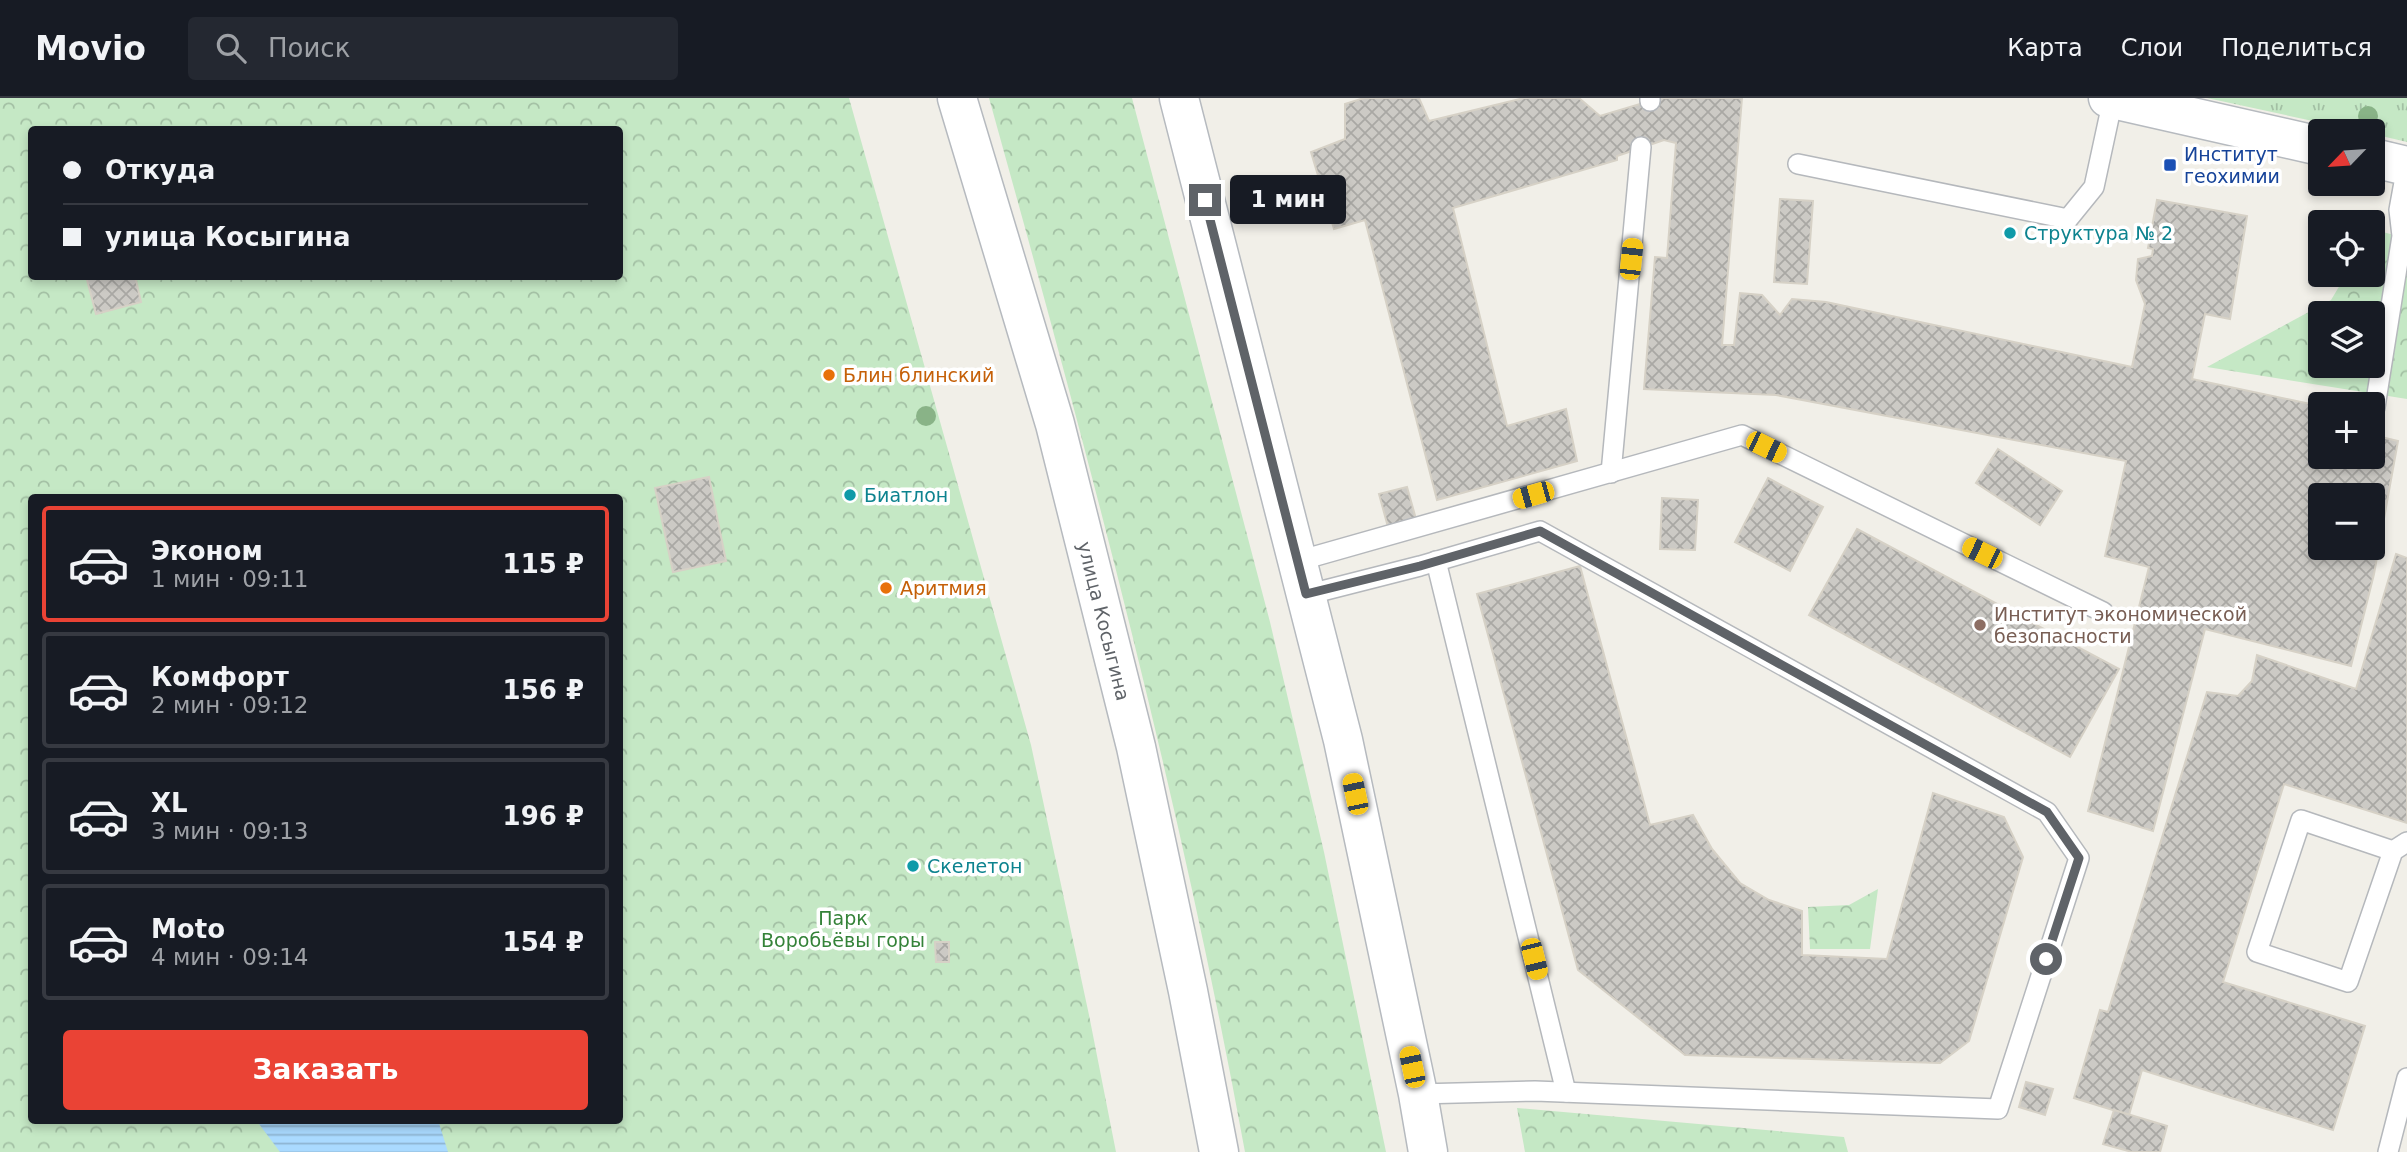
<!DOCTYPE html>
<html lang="ru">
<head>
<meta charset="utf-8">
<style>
	:root { --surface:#171b24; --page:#242831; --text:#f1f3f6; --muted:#9ea1a6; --line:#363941; --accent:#ea4335 }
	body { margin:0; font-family:"DejaVu Sans",sans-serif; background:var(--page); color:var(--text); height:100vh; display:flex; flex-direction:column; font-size:26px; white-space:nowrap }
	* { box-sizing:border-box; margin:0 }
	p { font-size:23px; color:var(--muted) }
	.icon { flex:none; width:38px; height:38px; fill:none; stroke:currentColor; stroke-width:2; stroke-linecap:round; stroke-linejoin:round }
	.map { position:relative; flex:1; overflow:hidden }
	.panel { position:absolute; left:28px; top:396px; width:595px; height:630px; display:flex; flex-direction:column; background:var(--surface); border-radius:7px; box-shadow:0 4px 10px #0003 }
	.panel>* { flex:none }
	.banner { position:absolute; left:28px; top:28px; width:595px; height:154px; border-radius:7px; box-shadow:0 4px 10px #0003; display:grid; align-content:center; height:154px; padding:0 35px; background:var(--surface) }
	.needle { width:46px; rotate:245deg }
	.tools { position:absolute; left:2308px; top:21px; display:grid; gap:14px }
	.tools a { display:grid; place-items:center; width:77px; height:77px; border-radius:7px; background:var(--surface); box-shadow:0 4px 10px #0003; font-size:35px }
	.end { position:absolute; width:32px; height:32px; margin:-16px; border:9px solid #5f6368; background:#fff; box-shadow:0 0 0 4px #fff }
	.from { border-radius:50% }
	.bubble { position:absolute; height:49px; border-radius:7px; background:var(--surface); box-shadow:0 4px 10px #0003; font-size:23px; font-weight:700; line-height:49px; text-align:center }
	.car { position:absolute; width:21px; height:42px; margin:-21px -10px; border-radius:9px; box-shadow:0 0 5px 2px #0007; background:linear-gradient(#f5c518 24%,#345 0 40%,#f5c518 0 76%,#345 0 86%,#f5c518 0) }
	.banner b { display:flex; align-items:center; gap:24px; height:66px; font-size:26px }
	.banner b+b { border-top:2px solid var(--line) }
	.banner i { width:18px; height:18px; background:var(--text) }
	ul { padding:12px 0 0; list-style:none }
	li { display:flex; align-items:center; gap:21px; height:116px; margin:0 14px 10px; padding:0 21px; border:4px solid var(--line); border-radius:7px }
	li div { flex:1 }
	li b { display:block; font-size:26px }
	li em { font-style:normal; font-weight:700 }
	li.current { border-color:var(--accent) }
	li>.icon { width:63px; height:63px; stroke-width:1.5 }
	.primary-button { display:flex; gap:14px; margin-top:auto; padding:14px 35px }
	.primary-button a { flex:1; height:80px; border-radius:7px; background:var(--accent); color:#fff; font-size:28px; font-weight:700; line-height:80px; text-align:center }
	header { display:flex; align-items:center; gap:42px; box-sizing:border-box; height:98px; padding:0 35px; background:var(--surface); border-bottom:2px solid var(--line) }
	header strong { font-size:33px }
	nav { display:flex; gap:38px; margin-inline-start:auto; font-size:24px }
	.search { width:490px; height:63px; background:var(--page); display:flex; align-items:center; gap:18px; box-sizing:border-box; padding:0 24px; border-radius:7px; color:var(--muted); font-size:26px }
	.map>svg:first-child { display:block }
	.grass { fill:url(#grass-tufts) }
	.forest { fill:url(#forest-crowns); fill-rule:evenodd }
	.water { fill:url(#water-rules) }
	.building { fill:url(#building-cross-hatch); stroke:#d6d1c6; stroke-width:2; fill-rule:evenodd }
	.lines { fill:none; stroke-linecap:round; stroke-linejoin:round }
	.lane-casing { stroke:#b5b8bc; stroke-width:22 }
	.secondary-casing { stroke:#b6babf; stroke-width:41 }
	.lane { stroke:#fff; stroke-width:19 }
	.secondary { stroke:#fff; stroke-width:38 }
	.tree { fill:#89b387 }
	.route { stroke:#5f6368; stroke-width:9 }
	.transit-dot { fill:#1a4fb4; stroke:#fff; stroke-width:2.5 }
	.culture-dot { fill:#0f9aa8; stroke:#fff; stroke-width:2.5 }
	.food-dot { fill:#e8710a; stroke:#fff; stroke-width:2.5 }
	.education-dot { fill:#8d6e63; stroke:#fff; stroke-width:2.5 }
	.labels { text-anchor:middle; stroke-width:7; stroke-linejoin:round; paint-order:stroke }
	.transit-label { font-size:19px; fill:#164399; stroke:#fff; text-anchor:start }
	.culture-label { font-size:19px; fill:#0d838f; stroke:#fff; text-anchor:start }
	.food-label { font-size:19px; fill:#c56008; stroke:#fff; text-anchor:start }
	.education-label { font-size:19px; fill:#785e54; stroke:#fff; text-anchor:start }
	.street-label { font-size:19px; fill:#5f6368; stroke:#fff }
	.park-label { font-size:19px; fill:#348238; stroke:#fff }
</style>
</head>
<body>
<header>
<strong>Movio</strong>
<div class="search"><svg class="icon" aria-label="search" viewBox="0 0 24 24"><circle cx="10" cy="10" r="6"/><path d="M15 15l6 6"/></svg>Поиск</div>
<nav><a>Карта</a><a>Слои</a><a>Поделиться</a></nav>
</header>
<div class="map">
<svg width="2407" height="1054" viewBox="0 0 2407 1054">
	<defs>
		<pattern id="grass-tufts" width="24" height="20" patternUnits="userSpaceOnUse" patternTransform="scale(1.75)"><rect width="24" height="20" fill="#c5e8c5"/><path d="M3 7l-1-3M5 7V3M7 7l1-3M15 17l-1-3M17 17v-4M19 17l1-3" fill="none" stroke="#a3c0a4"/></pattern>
		<pattern id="forest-crowns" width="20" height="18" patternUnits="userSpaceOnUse" patternTransform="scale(1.75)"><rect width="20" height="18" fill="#c5e8c5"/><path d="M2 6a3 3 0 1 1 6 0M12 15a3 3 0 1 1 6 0" fill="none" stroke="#a3c0a4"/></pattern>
		<pattern id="water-rules" width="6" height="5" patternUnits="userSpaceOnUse" patternTransform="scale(1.75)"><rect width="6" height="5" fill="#aadaff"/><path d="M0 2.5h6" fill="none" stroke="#8eb4d2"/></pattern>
		<pattern id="building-cross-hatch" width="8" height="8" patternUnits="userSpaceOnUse" patternTransform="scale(1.75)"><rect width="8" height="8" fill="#cccac5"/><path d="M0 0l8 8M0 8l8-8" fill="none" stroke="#a9a8a4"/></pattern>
	</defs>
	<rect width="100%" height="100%" fill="#f1efe8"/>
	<path class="grass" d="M2207 0H2407V44L2373 36V33H2359Z"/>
	<g class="forest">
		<path d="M0 0H849L1031 647 1089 917 1116 1054H0ZM32 32H620V178H32ZM32 399H620V1022H32Z"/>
		<path d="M989 0H1132L1270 524 1324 754 1386 1054H1245C1180 698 1086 348 989 0Z"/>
		<path d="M2374 132 2407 140V301L2207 269 2331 202 2346 177H2373ZM2320 215H2373V268H2320Z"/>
		<path d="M1878 791 1870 851H1810L1808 809 1849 807Z"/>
		<path d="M1517 1010 1844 1039 1848 1054H1525Z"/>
	</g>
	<path class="water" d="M256 1022H438L448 1054H280Z"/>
	<g class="building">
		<path d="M1364 0H1419L1429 23 1524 0H1579L1600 18 1660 0H1742L1722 247H1734L1740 195 1762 197 1780 217 1792 201 1826 204 2132 269 2145 206 2136 182 2138 161 2152 158 2153 151 2148 150 2157 102 2247 118 2230 221 2205 216 2192 281 2320 308V359H2373V318L2383 320 2377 338 2398 343 2374 476 2351 568 2205 531 2153 733 2088 713 2149 469 2105 458 2126 363 1776 297 1644 291 1655 159 1667 160 1676 45 1664 42 1617 58V62L1453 110 1507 328 1566 311 1577 363 1437 402 1365 122 1334 131 1311 54 1345 41V6ZM2320 397H2373V450H2320Z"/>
		<path d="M1780 101 1813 103 1807 186 1774 184Z"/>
		<path d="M86 178H135L141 204 96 216Z"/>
		<path d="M1998 351 2062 393 2040 427 1976 385Z"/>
		<path d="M709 379 726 463 673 474 655 390Z"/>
		<path d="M1768 380 1823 409 1790 473 1735 444Z"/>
		<path d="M1407 389 1416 421 1388 429 1379 396Z"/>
		<path d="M1662 400 1698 402 1695 452 1660 451Z"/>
		<path d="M1857 431 2119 571 2070 659 1809 517Z"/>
		<path d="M2396 456 2407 460V725L2284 686 2223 884 2365 928 2333 1032 2142 972 2129 1017 2074 1000 2100 912 2108 914 2207 594 2238 598 2252 583 2257 557 2356 591Z"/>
		<path d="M1580 468 1650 727 1693 717 1712 751 1740 785 1769 802 1802 813V857L1887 861 1933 695 2004 719 2023 759 1969 943 1940 965 1685 957 1578 872 1477 496Z"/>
		<path d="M935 844H949V864H936Z"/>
		<path d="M2026 984 2053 991 2045 1017 2019 1009Z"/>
		<path d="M2114 1012 2167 1028 2160 1054H2132L2103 1046Z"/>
	</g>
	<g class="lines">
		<g class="lane-casing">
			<g id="lane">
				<path d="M1650 0V3"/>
				<path d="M1798 66 2068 121 2094 89 2113 1"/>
				<path d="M2375 309 2402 138 2399 112 2407 68"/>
				<path d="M1611 375 1641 49"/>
				<path d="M1298 463 1742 337 2103 514"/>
				<path d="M1436 463 1566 994"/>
				<path d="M1306 497 1420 468 1540 433 2047 714 2079 760 1998 1011 1535 993 1418 996"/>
				<path d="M2393 753 2301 722 2257 854 2348 884 2393 753 2407 744"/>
				<path d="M2388 1054 2407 980"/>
			</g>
		</g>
		<g class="secondary-casing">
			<g id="secondary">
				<path d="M957 0 1055 326 1136 649 1188 893 1219 1054"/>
				<path d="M1179 0 1343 642 1418 996 1428 1054"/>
				<path d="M2108 0 2320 48"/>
				<path d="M2373 60 2407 68"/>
			</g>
		</g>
		<use href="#lane" class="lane"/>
		<use href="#secondary" class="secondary"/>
	</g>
	<g class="tree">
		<circle cx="2368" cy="18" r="10"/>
		<circle cx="926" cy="318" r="10"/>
	</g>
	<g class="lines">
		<path class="route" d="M1205 102 1306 496 1420 468 1540 433 2047 714 2079 760 2046 861"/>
	</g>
	<rect class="transit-dot" x="2163" y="60" width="14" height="14" rx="3.5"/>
	<g class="culture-dot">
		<circle cx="2010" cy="135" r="7"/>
		<circle cx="850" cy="397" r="7"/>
		<circle cx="913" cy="768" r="7"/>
	</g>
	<g class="food-dot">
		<circle cx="829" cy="277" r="7"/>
		<circle cx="886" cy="490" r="7"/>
	</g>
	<circle class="education-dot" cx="1980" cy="527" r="7"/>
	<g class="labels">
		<g class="transit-label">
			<text x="2184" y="63">Институт<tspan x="2184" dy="22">геохимии</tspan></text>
		</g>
		<g class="culture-label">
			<text x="2024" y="142">Структура № 2</text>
			<text x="864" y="404">Биатлон</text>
			<text x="927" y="775">Скелетон</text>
		</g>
		<g class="food-label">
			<text x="843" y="284">Блин блинский</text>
			<text x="900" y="497">Аритмия</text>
		</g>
		<g class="education-label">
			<text x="1994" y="523">Институт экономической<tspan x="1994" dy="22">безопасности</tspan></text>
		</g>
		<g class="street-label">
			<text transform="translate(1104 523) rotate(76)" y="7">улица Косыгина</text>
		</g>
		<g class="park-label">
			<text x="843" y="827">Парк<tspan x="843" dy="22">Воробьёвы горы</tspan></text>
		</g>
	</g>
</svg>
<div class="tools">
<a><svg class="needle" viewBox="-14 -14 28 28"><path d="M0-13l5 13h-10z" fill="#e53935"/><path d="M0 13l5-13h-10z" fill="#9ea1a6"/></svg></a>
<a><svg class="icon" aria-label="locate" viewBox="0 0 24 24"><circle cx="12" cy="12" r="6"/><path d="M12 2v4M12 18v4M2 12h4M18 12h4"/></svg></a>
<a><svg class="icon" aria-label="layers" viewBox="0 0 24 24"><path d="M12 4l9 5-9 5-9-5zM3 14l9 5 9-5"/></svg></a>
<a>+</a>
<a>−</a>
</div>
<i class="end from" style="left:2046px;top:861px"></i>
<i class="end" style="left:1205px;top:102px"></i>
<div class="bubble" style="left:1230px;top:77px;width:116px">1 мин</div>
<i class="car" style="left:1631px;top:161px;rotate:6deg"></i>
<i class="car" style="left:1766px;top:349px;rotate:116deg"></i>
<i class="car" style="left:1533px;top:397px;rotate:254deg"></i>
<i class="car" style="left:1982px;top:455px;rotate:296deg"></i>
<i class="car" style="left:1355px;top:696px;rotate:348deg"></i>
<i class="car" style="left:1534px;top:861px;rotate:166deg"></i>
<i class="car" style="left:1412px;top:969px;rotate:348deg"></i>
<div class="banner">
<b><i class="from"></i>Откуда</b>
<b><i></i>улица Косыгина</b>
</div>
<section class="panel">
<ul>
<li class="current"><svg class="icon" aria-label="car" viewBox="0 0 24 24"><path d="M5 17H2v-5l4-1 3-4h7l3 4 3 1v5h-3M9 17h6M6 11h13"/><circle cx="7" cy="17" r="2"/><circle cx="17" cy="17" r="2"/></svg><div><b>Эконом</b><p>1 мин · 09:11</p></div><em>115 ₽</em></li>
<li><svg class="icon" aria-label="car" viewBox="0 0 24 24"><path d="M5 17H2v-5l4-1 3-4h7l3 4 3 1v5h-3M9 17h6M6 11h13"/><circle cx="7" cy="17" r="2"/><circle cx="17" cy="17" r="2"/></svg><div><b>Комфорт</b><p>2 мин · 09:12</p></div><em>156 ₽</em></li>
<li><svg class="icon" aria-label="car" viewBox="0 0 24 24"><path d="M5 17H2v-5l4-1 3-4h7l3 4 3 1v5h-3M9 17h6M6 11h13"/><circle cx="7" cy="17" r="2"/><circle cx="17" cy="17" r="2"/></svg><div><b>XL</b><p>3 мин · 09:13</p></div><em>196 ₽</em></li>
<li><svg class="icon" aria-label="car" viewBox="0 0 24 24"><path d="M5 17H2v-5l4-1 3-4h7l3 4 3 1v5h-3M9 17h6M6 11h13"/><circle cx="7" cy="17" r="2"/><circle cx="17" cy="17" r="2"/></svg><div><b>Moto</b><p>4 мин · 09:14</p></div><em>154 ₽</em></li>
</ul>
<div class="primary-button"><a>Заказать</a></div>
</section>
</div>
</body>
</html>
